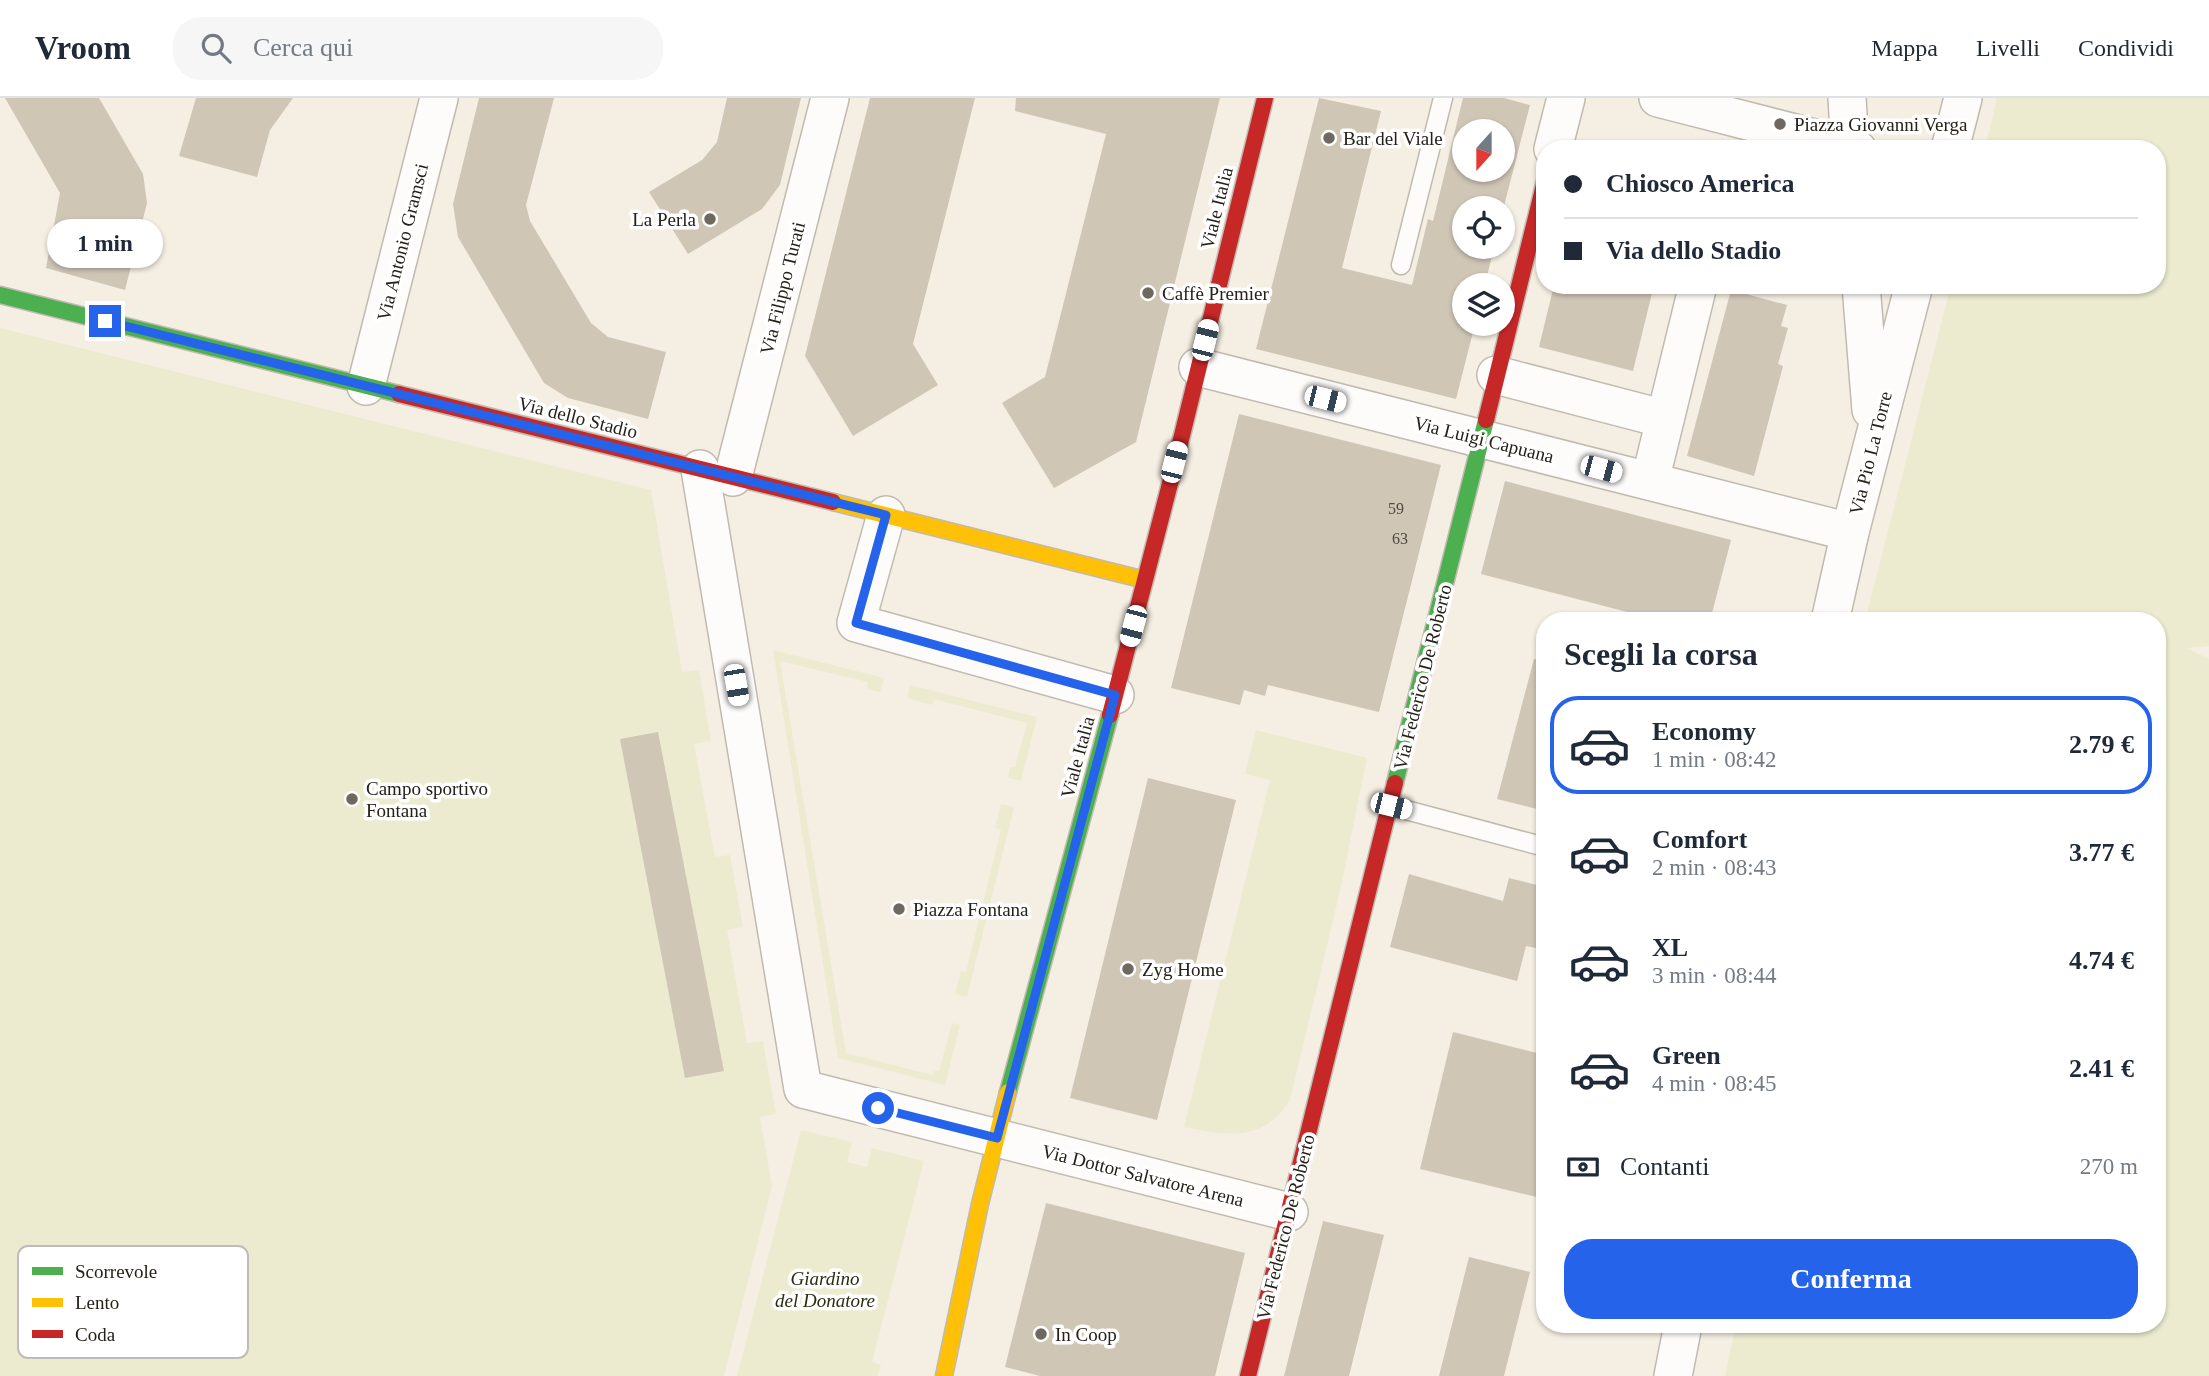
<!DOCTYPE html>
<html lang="it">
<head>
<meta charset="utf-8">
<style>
	:root { --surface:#fff; --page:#f6f6f7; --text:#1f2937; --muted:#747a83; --line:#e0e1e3; --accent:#2563eb }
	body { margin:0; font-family:Georgia,serif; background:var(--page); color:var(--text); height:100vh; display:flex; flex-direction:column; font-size:26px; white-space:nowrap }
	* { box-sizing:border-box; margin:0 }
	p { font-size:23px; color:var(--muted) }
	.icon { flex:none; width:38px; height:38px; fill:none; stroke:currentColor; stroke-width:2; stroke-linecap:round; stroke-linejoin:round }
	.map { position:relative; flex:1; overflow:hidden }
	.drawer { position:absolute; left:1536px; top:514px; width:630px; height:721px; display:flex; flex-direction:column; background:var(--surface); border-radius:28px; box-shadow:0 2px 5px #0004 }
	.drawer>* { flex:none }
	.banner { position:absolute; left:1536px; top:42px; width:630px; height:154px; border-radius:28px; box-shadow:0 2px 5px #0004; display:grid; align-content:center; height:154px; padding:0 28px; background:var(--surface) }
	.needle { width:46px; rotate:201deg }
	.buttons { position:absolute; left:1452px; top:21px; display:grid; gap:14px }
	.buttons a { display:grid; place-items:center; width:63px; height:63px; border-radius:50%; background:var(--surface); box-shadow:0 2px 5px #0004; font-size:35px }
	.end { position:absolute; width:32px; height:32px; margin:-16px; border:9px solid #2563eb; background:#fff; box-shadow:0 0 0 4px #fff }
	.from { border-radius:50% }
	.bubble { position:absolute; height:49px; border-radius:24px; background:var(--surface); box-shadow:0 2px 5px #0004; font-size:23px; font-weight:700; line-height:49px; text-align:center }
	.car { position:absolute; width:21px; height:42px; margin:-21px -10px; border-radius:9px; box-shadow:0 0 5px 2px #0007; background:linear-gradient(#fff 24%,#345 0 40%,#fff 0 76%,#345 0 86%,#fff 0) }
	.banner b { display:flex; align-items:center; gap:24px; height:66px; font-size:26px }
	.banner b+b { border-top:2px solid var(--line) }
	.banner i { width:18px; height:18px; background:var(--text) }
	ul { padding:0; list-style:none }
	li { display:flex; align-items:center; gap:21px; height:98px; margin:0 14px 10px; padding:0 14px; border:4px solid transparent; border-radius:28px }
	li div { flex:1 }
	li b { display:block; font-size:26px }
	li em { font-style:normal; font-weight:700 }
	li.on { border-color:var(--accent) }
	li>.icon { width:63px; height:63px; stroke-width:1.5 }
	h2 { padding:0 28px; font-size:32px; line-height:84px }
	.pay { display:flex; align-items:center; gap:18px; height:77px; padding:0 28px; font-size:26px }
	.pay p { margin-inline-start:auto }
	.primary-button { display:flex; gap:14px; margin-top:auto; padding:14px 28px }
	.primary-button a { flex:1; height:80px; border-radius:28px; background:var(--accent); color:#fff; font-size:28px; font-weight:700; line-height:80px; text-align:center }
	header { display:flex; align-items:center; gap:42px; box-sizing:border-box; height:98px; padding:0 35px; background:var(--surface); border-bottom:2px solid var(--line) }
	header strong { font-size:33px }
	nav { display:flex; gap:38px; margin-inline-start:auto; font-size:24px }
	.search { width:490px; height:63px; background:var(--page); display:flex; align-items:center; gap:18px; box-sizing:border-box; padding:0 24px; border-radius:28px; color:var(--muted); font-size:26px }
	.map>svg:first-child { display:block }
	.green { fill:#ecebd0 }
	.building { fill:#cfc6b6; fill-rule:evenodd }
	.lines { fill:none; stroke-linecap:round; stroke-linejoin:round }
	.lane-casing { stroke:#c0bab0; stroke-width:21 }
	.street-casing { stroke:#c0bab0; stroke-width:40 }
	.fast-casing { stroke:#c0bab0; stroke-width:19 }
	.slow-casing { stroke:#c0bab0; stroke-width:19 }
	.jam-casing { stroke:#c0bab0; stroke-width:19 }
	.lane { stroke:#fefcfb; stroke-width:18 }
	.street { stroke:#fefcfb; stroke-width:37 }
	.fast { stroke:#4caf50; stroke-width:16 }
	.slow { stroke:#ffc107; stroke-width:16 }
	.jam { stroke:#c62828; stroke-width:16 }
	.route { stroke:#2563eb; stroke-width:9 }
	.poi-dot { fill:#6e685f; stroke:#fff; stroke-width:2.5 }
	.labels { text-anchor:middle; stroke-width:7; stroke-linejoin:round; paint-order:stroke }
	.number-label { font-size:16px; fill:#504a40 }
	.poi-label { font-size:19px; fill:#252018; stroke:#fff; text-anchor:start }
	.street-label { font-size:19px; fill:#252018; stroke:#fff }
	.park-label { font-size:19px; font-style:italic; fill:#2b2d11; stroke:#fff }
	.key { fill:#fff; stroke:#bebcba; stroke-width:2 }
	.key-label { font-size:19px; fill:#252018 }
</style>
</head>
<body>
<header>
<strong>Vroom</strong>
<div class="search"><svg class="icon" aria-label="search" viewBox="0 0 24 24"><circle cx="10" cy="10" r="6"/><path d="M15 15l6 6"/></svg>Cerca qui</div>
<nav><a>Mappa</a><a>Livelli</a><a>Condividi</a></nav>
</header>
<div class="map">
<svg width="2209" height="1278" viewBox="0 0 2209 1278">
	<rect width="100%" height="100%" fill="#f5eee2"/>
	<g class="green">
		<path d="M1997 0H2209V548L2187 550 2209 561V1278H1725L1736 1227H2158V523H1865L1951 187H2158V51H1985Z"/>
		<path d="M0 230 651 392 682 574 699 572 711 643 694 646 715 759 730 757 743 829 727 832 747 945 763 943 776 1016 760 1019 772 1088 724 1278H0Z"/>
		<path d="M773 552 884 580 880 594 867 591 868 584 780 563 846 955 933 977 934 973H939L952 925 960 927 945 987 838 960Z"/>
		<path d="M910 587 1037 619 1021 683 1008 680 1010 669H1015L1027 625 934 601 932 607 907 600Z"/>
		<path d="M1256 632 1367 660 1340 793 1290 1002C1263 1045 1228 1038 1184 1029L1270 682 1245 676Z"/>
		<path d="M1001 706 1014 709 967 899 955 896 961 873 966 874 1001 732 995 730Z"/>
		<path d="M801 1032 852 1044 847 1064 867 1069 872 1050 924 1063 872 1264 881 1267 877 1278H737Z"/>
	</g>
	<g class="building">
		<path d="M5 0H99L143 76 147 105 125 192 46 170 60 95Z"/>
		<path d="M196 0H293L270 32 257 79 179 58Z"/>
		<path d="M479 0H554L526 107 530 123 591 225 608 239 666 254 648 321 568 300 544 285 458 139 453 106Z"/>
		<path d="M727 0H801L780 87 762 111 688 156 649 94 702 62 717 44Z"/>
		<path d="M870 0H975L913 246 938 287 853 338 805 258Z"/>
		<path d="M1016 0H1220L1136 344 1054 390 1002 305 1045 279 1106 36 1015 13Z"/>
		<path d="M1319 0 1381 13 1342 170 1412 187 1428 121 1433 123 1463 0H1504L1530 7 1503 112 1465 110V149H1494L1485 187H1465V226H1475L1456 301 1256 251ZM1465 33H1503V72H1465Z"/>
		<path d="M1554 187H1654L1633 273 1539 249Z"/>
		<path d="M1731 192 1787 207 1781 228 1788 230 1778 266 1783 268 1754 378 1687 358Z"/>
		<path d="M1239 316 1441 367 1379 614 1268 587 1265 598 1244 592 1240 607 1171 590Z"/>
		<path d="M1505 383 1731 442 1710 523H1662L1481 476Z"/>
		<path d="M1534 561 1545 563V713L1497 701Z"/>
		<path d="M658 634 724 973 685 980 620 641Z"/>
		<path d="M1148 680 1236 702 1157 1022 1070 1000Z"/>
		<path d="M1409 776 1503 803 1509 780 1545 789V852L1526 848 1517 883 1390 849Z"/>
		<path d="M1453 934 1545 957V1101L1420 1071Z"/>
		<path d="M1046 1105 1245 1155 1215 1278H1040L1005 1269Z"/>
		<path d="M1323 1123 1384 1137 1349 1278H1284Z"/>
		<path d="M1469 1159 1530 1174 1504 1278H1439Z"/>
	</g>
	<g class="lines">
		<g class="lane-casing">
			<g id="lane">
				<path d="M1401 167 1443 0"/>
				<path d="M1391 708 1545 749"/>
			</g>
		</g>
		<g class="street-casing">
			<g id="street">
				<path d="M1658 0 1857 51"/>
				<path d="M1847 0 1850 51"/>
				<path d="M1553 51 1566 0"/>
				<path d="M1950 51 1963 0"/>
				<path d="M1861 187 1871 312"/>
				<path d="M1198 269 1850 434"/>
				<path d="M1496 277 1665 321"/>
				<path d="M366 288 439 0"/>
				<path d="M700 371 803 991 1289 1114"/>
				<path d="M733 379 830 0"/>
				<path d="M1650 383 1698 187"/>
				<path d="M886 417 856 525 1115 597"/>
				<path d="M1830 523 1850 434 1914 187"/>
				<path d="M1673 1278 1683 1227"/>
			</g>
		</g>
		<g class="fast-casing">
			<g id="fast">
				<path d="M0 197 399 296"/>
				<path d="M1395 685 1486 322"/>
				<path d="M1008 994 1110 617"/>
			</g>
		</g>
		<g class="slow-casing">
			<g id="slow">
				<path d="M833 404 1145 482"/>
				<path d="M944 1278 980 1106 1008 994"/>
			</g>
		</g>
		<g class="jam-casing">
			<g id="jam">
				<path d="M399 296 833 404"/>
				<path d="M1486 322 1545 83"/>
				<path d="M1110 617 1173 374 1265 0"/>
				<path d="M1248 1278 1395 685"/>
			</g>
		</g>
		<use href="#lane" class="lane"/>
		<use href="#street" class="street"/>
		<use href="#fast" class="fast"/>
		<use href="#slow" class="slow"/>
		<use href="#jam" class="jam"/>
	</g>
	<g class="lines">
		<path class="route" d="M105 223 886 417 856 525 1115 597 997 1040 878 1010"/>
	</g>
	<g class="poi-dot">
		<circle cx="1780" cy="26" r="7"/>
		<circle cx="1329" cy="40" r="7"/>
		<circle cx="710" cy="121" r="7"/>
		<circle cx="1148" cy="195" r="7"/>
		<circle cx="352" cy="701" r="7"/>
		<circle cx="899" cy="811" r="7"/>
		<circle cx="1128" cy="871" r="7"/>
		<circle cx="1041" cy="1236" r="7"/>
	</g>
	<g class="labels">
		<g class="number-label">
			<text x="1396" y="416">59</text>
			<text x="1400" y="446">63</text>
		</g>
		<g class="poi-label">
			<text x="1794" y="33">Piazza Giovanni Verga</text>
			<text x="1343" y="47">Bar del Viale</text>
			<text x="696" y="128" text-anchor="end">La Perla</text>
			<text x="1162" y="202">Caffè Premier</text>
			<text x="366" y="697">Campo sportivo<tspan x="366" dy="22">Fontana</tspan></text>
			<text x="913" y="818">Piazza Fontana</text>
			<text x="1142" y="878">Zyg Home</text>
			<text x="1055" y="1243">In Coop</text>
		</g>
		<g class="street-label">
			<text transform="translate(1216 110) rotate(-76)" y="7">Viale Italia</text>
			<text transform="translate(402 144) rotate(-76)" y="7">Via Antonio Gramsci</text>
			<text transform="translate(782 190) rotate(-76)" y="7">Via Filippo Turati</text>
			<text transform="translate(578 319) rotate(14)" y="7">Via dello Stadio</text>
			<text transform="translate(1484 341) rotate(14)" y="7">Via Luigi Capuana</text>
			<text transform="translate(1870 355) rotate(-76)" y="7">Via Pio La Torre</text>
			<text transform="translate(1422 579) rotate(-76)" y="7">Via Federico De Roberto</text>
			<text transform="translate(1077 659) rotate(-75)" y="7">Viale Italia</text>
			<text transform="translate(1143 1077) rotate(14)" y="7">Via Dottor Salvatore Arena</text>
			<text transform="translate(1285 1129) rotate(-76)" y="7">Via Federico De Roberto</text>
		</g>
		<g class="park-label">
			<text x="825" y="1187">Giardino<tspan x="825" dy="22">del Donatore</tspan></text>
		</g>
	</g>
	<rect x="18" y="1148" width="230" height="112" rx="10" class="key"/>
	<rect x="32" y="1169" width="31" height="8" fill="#4caf50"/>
	<rect x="32" y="1200" width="31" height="9" fill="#ffc107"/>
	<rect x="32" y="1232" width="31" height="8" fill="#c62828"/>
	<g class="key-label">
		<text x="75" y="1180">Scorrevole</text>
		<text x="75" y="1211">Lento</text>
		<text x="75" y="1243">Coda</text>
	</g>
</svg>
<div class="buttons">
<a><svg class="needle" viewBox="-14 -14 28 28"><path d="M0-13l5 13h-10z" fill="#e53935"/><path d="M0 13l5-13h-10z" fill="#747a83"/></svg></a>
<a><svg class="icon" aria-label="locate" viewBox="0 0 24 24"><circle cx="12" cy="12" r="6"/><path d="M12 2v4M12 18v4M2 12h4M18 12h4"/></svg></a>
<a><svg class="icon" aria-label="layers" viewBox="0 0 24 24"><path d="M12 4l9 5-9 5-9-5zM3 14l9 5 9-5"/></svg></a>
</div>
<i class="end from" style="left:878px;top:1010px"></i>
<i class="end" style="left:105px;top:223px"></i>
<div class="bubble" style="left:47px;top:121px;width:116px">1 min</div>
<i class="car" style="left:1205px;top:242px;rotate:14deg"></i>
<i class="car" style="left:1325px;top:301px;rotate:104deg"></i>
<i class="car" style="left:1174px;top:364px;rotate:14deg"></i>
<i class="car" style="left:1601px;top:371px;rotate:105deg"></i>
<i class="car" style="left:1133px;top:528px;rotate:195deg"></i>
<i class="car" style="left:736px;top:587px;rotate:170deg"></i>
<i class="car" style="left:1391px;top:708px;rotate:104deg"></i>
<div class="banner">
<b><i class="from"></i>Chiosco America</b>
<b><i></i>Via dello Stadio</b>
</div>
<section class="drawer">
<h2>Scegli la corsa</h2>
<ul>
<li class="on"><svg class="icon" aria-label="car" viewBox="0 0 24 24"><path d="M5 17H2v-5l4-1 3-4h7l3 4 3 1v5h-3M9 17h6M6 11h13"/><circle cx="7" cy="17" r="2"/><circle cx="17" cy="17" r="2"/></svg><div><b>Economy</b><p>1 min · 08:42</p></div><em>2.79 €</em></li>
<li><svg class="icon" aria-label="car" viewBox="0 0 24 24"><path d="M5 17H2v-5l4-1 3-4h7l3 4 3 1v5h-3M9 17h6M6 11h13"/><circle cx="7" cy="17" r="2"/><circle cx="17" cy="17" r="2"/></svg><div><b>Comfort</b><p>2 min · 08:43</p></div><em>3.77 €</em></li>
<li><svg class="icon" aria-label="car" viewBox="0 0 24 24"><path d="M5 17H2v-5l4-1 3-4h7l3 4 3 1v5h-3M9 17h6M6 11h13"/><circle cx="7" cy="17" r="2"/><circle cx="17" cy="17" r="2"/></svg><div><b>XL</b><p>3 min · 08:44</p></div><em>4.74 €</em></li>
<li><svg class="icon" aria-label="car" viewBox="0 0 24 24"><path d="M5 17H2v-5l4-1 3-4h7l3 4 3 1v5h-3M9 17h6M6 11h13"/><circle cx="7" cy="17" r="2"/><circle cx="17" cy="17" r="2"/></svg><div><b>Green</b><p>4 min · 08:45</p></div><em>2.41 €</em></li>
</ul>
<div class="pay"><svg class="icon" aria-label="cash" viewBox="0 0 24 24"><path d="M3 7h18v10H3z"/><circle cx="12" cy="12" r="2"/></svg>Contanti<p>270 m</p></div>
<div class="primary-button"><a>Conferma</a></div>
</section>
</div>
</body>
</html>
